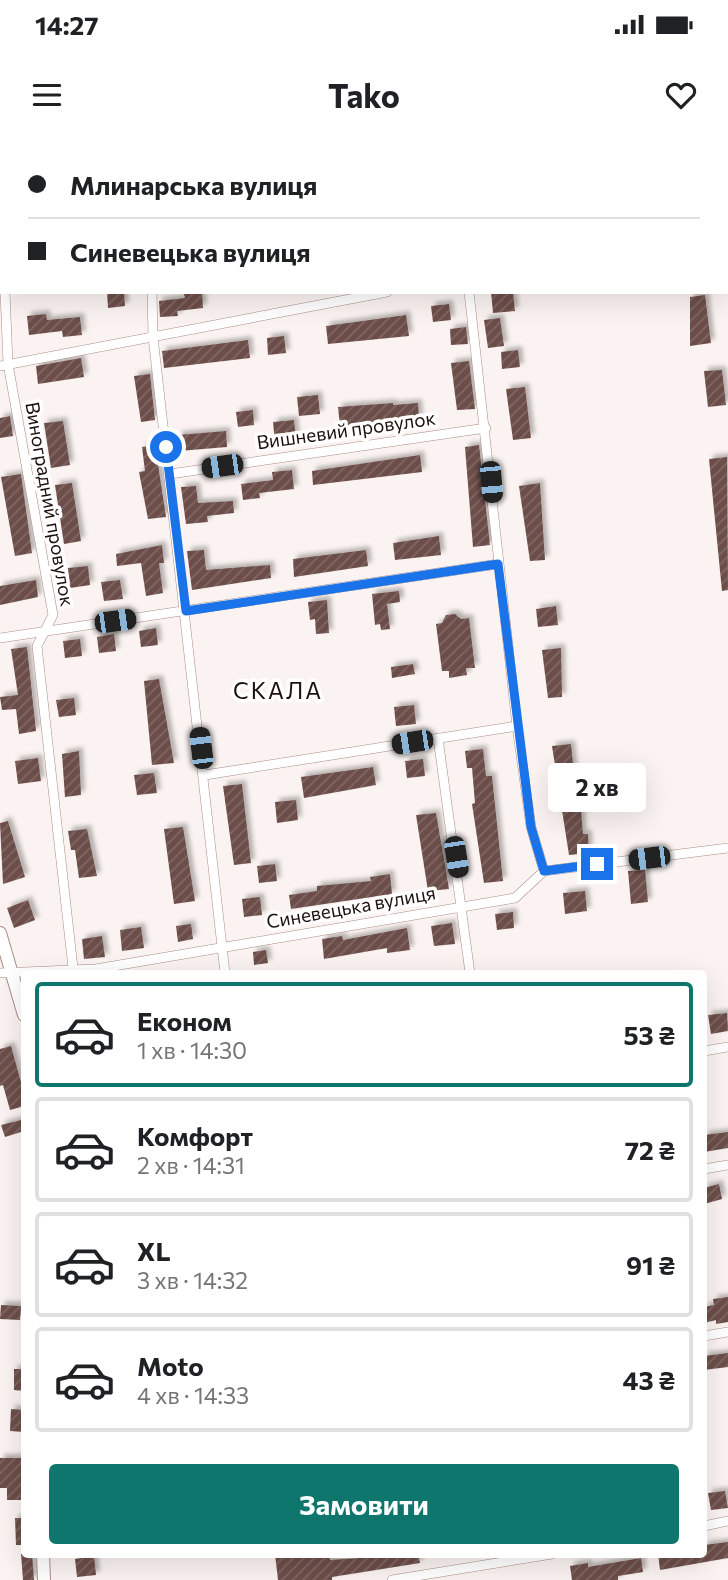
<!DOCTYPE html>
<html lang="uk">
<head>
<meta charset="utf-8">
<style>
	:root { --surface:#fff; --page:#f6f6f6; --text:#202124; --muted:#757577; --line:#e0e0e0; --accent:#0f766e }
	body { margin:0; font-family:Commissioner,sans-serif; background:var(--page); color:var(--text); height:100vh; display:flex; flex-direction:column; font-size:26px; white-space:nowrap }
	* { box-sizing:border-box; margin:0 }
	p { font-size:23px; color:var(--muted) }
	.icon { flex:none; width:38px; height:38px; fill:none; stroke:currentColor; stroke-width:2; stroke-linecap:round; stroke-linejoin:round }
	.map { position:relative; flex:1; overflow:hidden }
	.sheet { position:absolute; left:21px; top:830px; width:686px; height:588px; display:flex; flex-direction:column; background:var(--surface); border-radius:7px; box-shadow:0 7px 28px #0002 }
	.sheet>* { flex:none }
	.top-card { position:absolute; left:0px; top:0px; width:728px; height:154px; box-shadow:0 7px 28px #0002; display:grid; align-content:center; height:154px; padding:0 28px; background:var(--surface) }
	.end { position:absolute; width:32px; height:32px; margin:-16px; border:9px solid #1a73e8; background:#fff; box-shadow:0 0 0 4px #fff }
	.from { border-radius:50% }
	.bubble { position:absolute; height:49px; border-radius:7px; background:var(--surface); box-shadow:0 7px 28px #0002; font-size:23px; font-weight:700; line-height:49px; text-align:center }
	.car { position:absolute; width:21px; height:42px; margin:-21px -10px; border-radius:9px; box-shadow:0 0 5px 2px #0007; background:linear-gradient(#222 24%,#8ab4d8 0 40%,#222 0 76%,#8ab4d8 0 86%,#222 0) }
	.top-card b { display:flex; align-items:center; gap:24px; height:66px; font-size:26px }
	.top-card b+b { border-top:2px solid var(--line) }
	.top-card i { width:18px; height:18px; background:var(--text) }
	ul { padding:12px 0 0; list-style:none }
	li { display:flex; align-items:center; gap:21px; height:105px; margin:0 14px 10px; padding:0 14px; border:4px solid var(--line); border-radius:7px }
	li div { flex:1 }
	li b { display:block; font-size:26px }
	li em { font-style:normal; font-weight:700 }
	li.current { border-color:var(--accent) }
	li>.icon { width:63px; height:63px; stroke-width:1.5 }
	.cta { display:flex; gap:14px; margin-top:auto; padding:14px 28px }
	.cta a { flex:1; height:80px; border-radius:7px; background:var(--accent); color:#fff; font-size:28px; font-weight:700; line-height:80px; text-align:center }
	.status { display:flex; justify-content:space-between; align-items:center; height:49px; padding:0 35px; background:var(--surface); direction:ltr }
	.status svg { height:19px; fill:currentColor }
	header { display:flex; justify-content:space-between; align-items:center; height:91px; padding:0 28px; background:var(--surface); font-size:32px; font-weight:700 }
	.map>svg:first-child { display:block }
	.building { fill:url(#building-hatch); filter:url(#shadow) }
	.lines { fill:none; stroke-linecap:round; stroke-linejoin:round }
	.minor-casing { stroke:#ad8c85; stroke-width:10 }
	.tertiary-casing { stroke:#ad8c85; stroke-width:14 }
	.minor { stroke:#fff; stroke-width:9 }
	.tertiary { stroke:#fff; stroke-width:12 }
	.route { stroke:#1a73e8; stroke-width:9 }
	.labels { text-anchor:middle; stroke-width:7; stroke-linejoin:round; paint-order:stroke }
	.street-label { font-size:19px; fill:#1d110e; stroke:#fff }
	.quarter-label { font-size:23px; letter-spacing:2px; fill:#1d110e; stroke:#fff }
</style>
</head>
<body>
<div class="status"><b>14:27</b><svg viewBox="0 0 49 12"><path d="M0 12V9h3v3zM5 12V6h3v6zM10 12V3h3v9zM15 12V0h3v12zM26 1h20v11H26zM47 4h2v5h-2z"/></svg></div>
<header><svg class="icon" aria-label="menu" viewBox="0 0 24 24"><path d="M4 6h16M4 12h16M4 18h16"/></svg>Tako<svg class="icon" aria-label="heart" viewBox="0 0 24 24"><path d="M12 20l-8-8c-3-5 5-10 8-4 3-6 11-1 8 4z"/></svg></header>
<div class="map">
<svg width="728" height="1440" viewBox="0 0 728 1440">
	<defs>
		<pattern id="building-hatch" width="6" height="6" patternUnits="userSpaceOnUse" patternTransform="scale(1.75)"><rect width="6" height="6" fill="#6c4e48"/><path d="M-1 1l2-2M0 6l6-6M5 7l2-2" fill="none" stroke="#806864"/></pattern>
		<filter id="shadow"><feDropShadow dx="4" dy="-4" stdDeviation="2" flood-color="#0004"/></filter>
	</defs>
	<rect width="100%" height="100%" fill="#faf3f1"/>
	<g class="building">
		<path d="M107 152H124L125 166 108 168Z"/>
		<path d="M202 152 203 168 177 171 178 176 160 177 159 161 185 158 184 154Z"/>
		<path d="M491 152H513L515 171 493 173Z"/>
		<path d="M705 155 711 203 690 206V157Z"/>
		<path d="M449 164 451 180 433 182 431 166Z"/>
		<path d="M46 174 47 180 80 177 82 195 63 197 62 191 29 195 27 176Z"/>
		<path d="M406 175 409 196 328 204 326 186Z"/>
		<path d="M500 178 504 206 488 208 484 180Z"/>
		<path d="M466 187 468 204 451 205 450 189Z"/>
		<path d="M284 196 286 213 268 215 267 198Z"/>
		<path d="M248 200 250 218 164 228 162 211Z"/>
		<path d="M518 210 520 227 502 229 501 212Z"/>
		<path d="M81 218 84 237 38 244 36 226Z"/>
		<path d="M469 221 475 269 457 270 451 223Z"/>
		<path d="M722 230 726 265 708 267 704 231Z"/>
		<path d="M150 234 155 280 141 282 134 236Z"/>
		<path d="M525 247 531 298 513 300 506 249Z"/>
		<path d="M318 255 320 274 299 276 297 257Z"/>
		<path d="M393 263V265L418 263 419 279 340 286 338 267Z"/>
		<path d="M253 270 254 285 238 287 236 272Z"/>
		<path d="M10 276 13 296 0 298V278Z"/>
		<path d="M294 280 296 300 275 302 273 282Z"/>
		<path d="M63 281 70 325 51 328 44 283Z"/>
		<path d="M226 291 227 307 179 311 178 295Z"/>
		<path d="M155 305 166 377 148 379 139 332 145 331 142 307Z"/>
		<path d="M479 305 490 405 473 407 465 307Z"/>
		<path d="M420 315 422 332 313 345 312 331Z"/>
		<path d="M727 317 728 450 722 451 709 319Z"/>
		<path d="M292 330 294 349 259 353 260 358 243 360 241 344 273 340 272 332Z"/>
		<path d="M21 334 32 413 15 416 1 337Z"/>
		<path d="M72 343 81 401 64 404 55 345Z"/>
		<path d="M540 343 545 420 530 421 519 346Z"/>
		<path d="M196 346 198 363 233 361 234 373 207 376 208 382 186 384 181 347Z"/>
		<path d="M439 396 441 415 395 420 393 403Z"/>
		<path d="M162 405 164 423H159L163 453 146 456 141 423 117 426 116 414Z"/>
		<path d="M204 410 206 430 270 425 271 438 192 450 187 411Z"/>
		<path d="M366 410 368 426 294 437 293 419Z"/>
		<path d="M88 426 90 445 70 448 68 428Z"/>
		<path d="M36 440 38 457 0 465V446Z"/>
		<path d="M120 440 123 459 104 461 101 442Z"/>
		<path d="M399 451 400 462 387 464 390 489 381 490 380 484 375 485 372 454Z"/>
		<path d="M327 460 329 493 316 494 315 479 310 480 308 462Z"/>
		<path d="M556 466 558 485 538 487 536 469Z"/>
		<path d="M455 474 461 479 469 478 475 528H466L467 535 449 538V531H442L436 484 442 483 446 475Z"/>
		<path d="M156 488 158 505 141 507 139 491Z"/>
		<path d="M114 494 116 511 99 513 97 497Z"/>
		<path d="M80 499 82 516 65 518 63 501Z"/>
		<path d="M27 507 36 591 19 594 16 569 2 570 0 557 18 555 11 509Z"/>
		<path d="M561 508 562 557 548 558 542 510Z"/>
		<path d="M413 524 415 534 392 538 391 527Z"/>
		<path d="M159 539 174 623 152 625 144 541Z"/>
		<path d="M74 558 76 575 59 577 56 560Z"/>
		<path d="M414 565 416 584 396 586 394 567Z"/>
		<path d="M571 604 574 633H578L583 694H588L589 713 569 715 552 606Z"/>
		<path d="M483 609 486 636H492L503 741 484 743 472 664 475 663 472 628H467L465 611Z"/>
		<path d="M79 611 81 655 65 657 62 614Z"/>
		<path d="M38 618 41 641 18 644 15 621Z"/>
		<path d="M423 619 425 636 407 638 405 621Z"/>
		<path d="M373 627 376 645 304 658 301 637Z"/>
		<path d="M154 633 157 653 137 655 134 635Z"/>
		<path d="M242 644 251 723 234 725 223 646Z"/>
		<path d="M296 660 298 680 277 683 275 662Z"/>
		<path d="M436 673 449 749 428 751 416 675Z"/>
		<path d="M8 681 25 737 3 744 0 683Z"/>
		<path d="M183 687 195 761 174 764 164 689Z"/>
		<path d="M87 689 97 736 79 738 75 710H71L68 691Z"/>
		<path d="M275 724 277 741 259 743 257 726Z"/>
		<path d="M645 730 648 762 631 764 628 731Z"/>
		<path d="M390 734 392 754 291 769 289 755 317 751V746L371 741 370 737Z"/>
		<path d="M585 751 587 771 565 774 563 753Z"/>
		<path d="M260 757 262 775 244 777 242 759Z"/>
		<path d="M28 760 35 780 14 788 7 768Z"/>
		<path d="M513 772 514 788 497 790 495 774Z"/>
		<path d="M452 783 455 804 434 806 431 786Z"/>
		<path d="M191 784 193 799 178 802 176 786Z"/>
		<path d="M141 787 144 808 122 811 120 790Z"/>
		<path d="M407 788 410 810 387 813V808L324 819 322 799 342 796 343 800Z"/>
		<path d="M102 796 105 817 84 819 82 799Z"/>
		<path d="M266 810 268 823 254 825 253 812Z"/>
		<path d="M727 873 728 891 711 894 708 875Z"/>
		<path d="M11 906 24 953V966L10 970 3 945 0 946V909Z"/>
		<path d="M21 980 24 991 5 997 1 985Z"/>
		<path d="M728 992V1008L704 1012V995Z"/>
		<path d="M719 1044 722 1059 704 1064V1048Z"/>
		<path d="M728 1157V1182L716 1184V1180L704 1183V1167L714 1165 713 1159Z"/>
		<path d="M1 1165 21 1166 20 1180 0 1179Z"/>
		<path d="M728 1213V1227L704 1230V1216Z"/>
		<path d="M14 1229H24V1251L14 1250Z"/>
		<path d="M11 1269 24 1270V1292L10 1291Z"/>
		<path d="M0 1318H24V1360H7V1348H0Z"/>
		<path d="M725 1351 728 1368 711 1370 708 1353Z"/>
		<path d="M15 1378H24V1405H16Z"/>
		<path d="M728 1402V1418L660 1430 658 1414H704V1405Z"/>
		<path d="M21 1414H32L34 1440H23Z"/>
		<path d="M275 1414H329L330 1420 418 1414 420 1423 332 1437V1440H278Z"/>
		<path d="M94 1416 96 1435 77 1437 75 1419Z"/>
		<path d="M641 1418 643 1432 618 1436V1440H572L570 1426 588 1423V1427Z"/>
	</g>
	<g class="lines">
		<g class="minor-casing">
			<g id="minor">
				<path d="M149 0V2"/>
				<path d="M460 0V2"/>
				<path d="M716 0V2"/>
				<path d="M359 2 369 0"/>
				<path d="M0 56H2"/>
				<path d="M726 65 728 64"/>
				<path d="M726 83 728 98"/>
				<path d="M0 120 2 126"/>
				<path d="M5 152 8 224 53 475 37 506 73 828"/>
				<path d="M152 152 153 197 225 833"/>
				<path d="M469 152 517 586 531 687 544 731"/>
				<path d="M0 226 387 152"/>
				<path d="M170 334 486 288"/>
				<path d="M0 498 498 424"/>
				<path d="M438 598 470 833"/>
				<path d="M205 635 517 586"/>
				<path d="M0 833 96 829 515 758 544 731 728 708"/>
				<path d="M704 911 728 907"/>
				<path d="M704 1029 728 1025"/>
				<path d="M704 1196 728 1192"/>
				<path d="M704 1386 728 1381"/>
				<path d="M392 1440 552 1414"/>
			</g>
		</g>
		<g class="tertiary-casing">
			<g id="tertiary">
				<path d="M0 793 24 875"/>
				<path d="M43 1414 44 1440"/>
			</g>
		</g>
		<use href="#minor" class="minor"/>
		<use href="#tertiary" class="tertiary"/>
	</g>
	<g class="lines">
		<path class="route" d="M166 307 186 471 498 424 531 687 544 731 597 724"/>
	</g>
	<g class="labels">
		<g class="street-label">
			<text transform="translate(346 290) rotate(-8)" y="7">Вишневий провулок</text>
			<text transform="translate(50 364) rotate(80)" y="7">Виноградний провулок</text>
			<text transform="translate(351 767) rotate(-10)" y="7">Синевецька вулиця</text>
		</g>
		<g class="quarter-label">
			<text x="278" y="559">СКАЛА</text>
		</g>
	</g>
</svg>
<i class="end from" style="left:166px;top:307px"></i>
<i class="end" style="left:597px;top:724px"></i>
<div class="bubble" style="left:548px;top:623px;width:98px">2 хв</div>
<i class="car" style="left:222px;top:326px;rotate:262deg"></i>
<i class="car" style="left:491px;top:342px;rotate:175deg"></i>
<i class="car" style="left:115px;top:481px;rotate:82deg"></i>
<i class="car" style="left:412px;top:602px;rotate:261deg"></i>
<i class="car" style="left:201px;top:608px;rotate:353deg"></i>
<i class="car" style="left:456px;top:717px;rotate:171deg"></i>
<i class="car" style="left:649px;top:718px;rotate:263deg"></i>
<div class="top-card">
<b><i class="from"></i>Млинарська вулиця</b>
<b><i></i>Синевецька вулиця</b>
</div>
<section class="sheet">
<ul>
<li class="current"><svg class="icon" aria-label="car" viewBox="0 0 24 24"><path d="M5 17H2v-5l4-1 3-4h7l3 4 3 1v5h-3M9 17h6M6 11h13"/><circle cx="7" cy="17" r="2"/><circle cx="17" cy="17" r="2"/></svg><div><b>Економ</b><p>1 хв · 14:30</p></div><em>53 ₴</em></li>
<li><svg class="icon" aria-label="car" viewBox="0 0 24 24"><path d="M5 17H2v-5l4-1 3-4h7l3 4 3 1v5h-3M9 17h6M6 11h13"/><circle cx="7" cy="17" r="2"/><circle cx="17" cy="17" r="2"/></svg><div><b>Комфорт</b><p>2 хв · 14:31</p></div><em>72 ₴</em></li>
<li><svg class="icon" aria-label="car" viewBox="0 0 24 24"><path d="M5 17H2v-5l4-1 3-4h7l3 4 3 1v5h-3M9 17h6M6 11h13"/><circle cx="7" cy="17" r="2"/><circle cx="17" cy="17" r="2"/></svg><div><b>XL</b><p>3 хв · 14:32</p></div><em>91 ₴</em></li>
<li><svg class="icon" aria-label="car" viewBox="0 0 24 24"><path d="M5 17H2v-5l4-1 3-4h7l3 4 3 1v5h-3M9 17h6M6 11h13"/><circle cx="7" cy="17" r="2"/><circle cx="17" cy="17" r="2"/></svg><div><b>Moto</b><p>4 хв · 14:33</p></div><em>43 ₴</em></li>
</ul>
<div class="cta"><a>Замовити</a></div>
</section>
</div>
</body>
</html>
